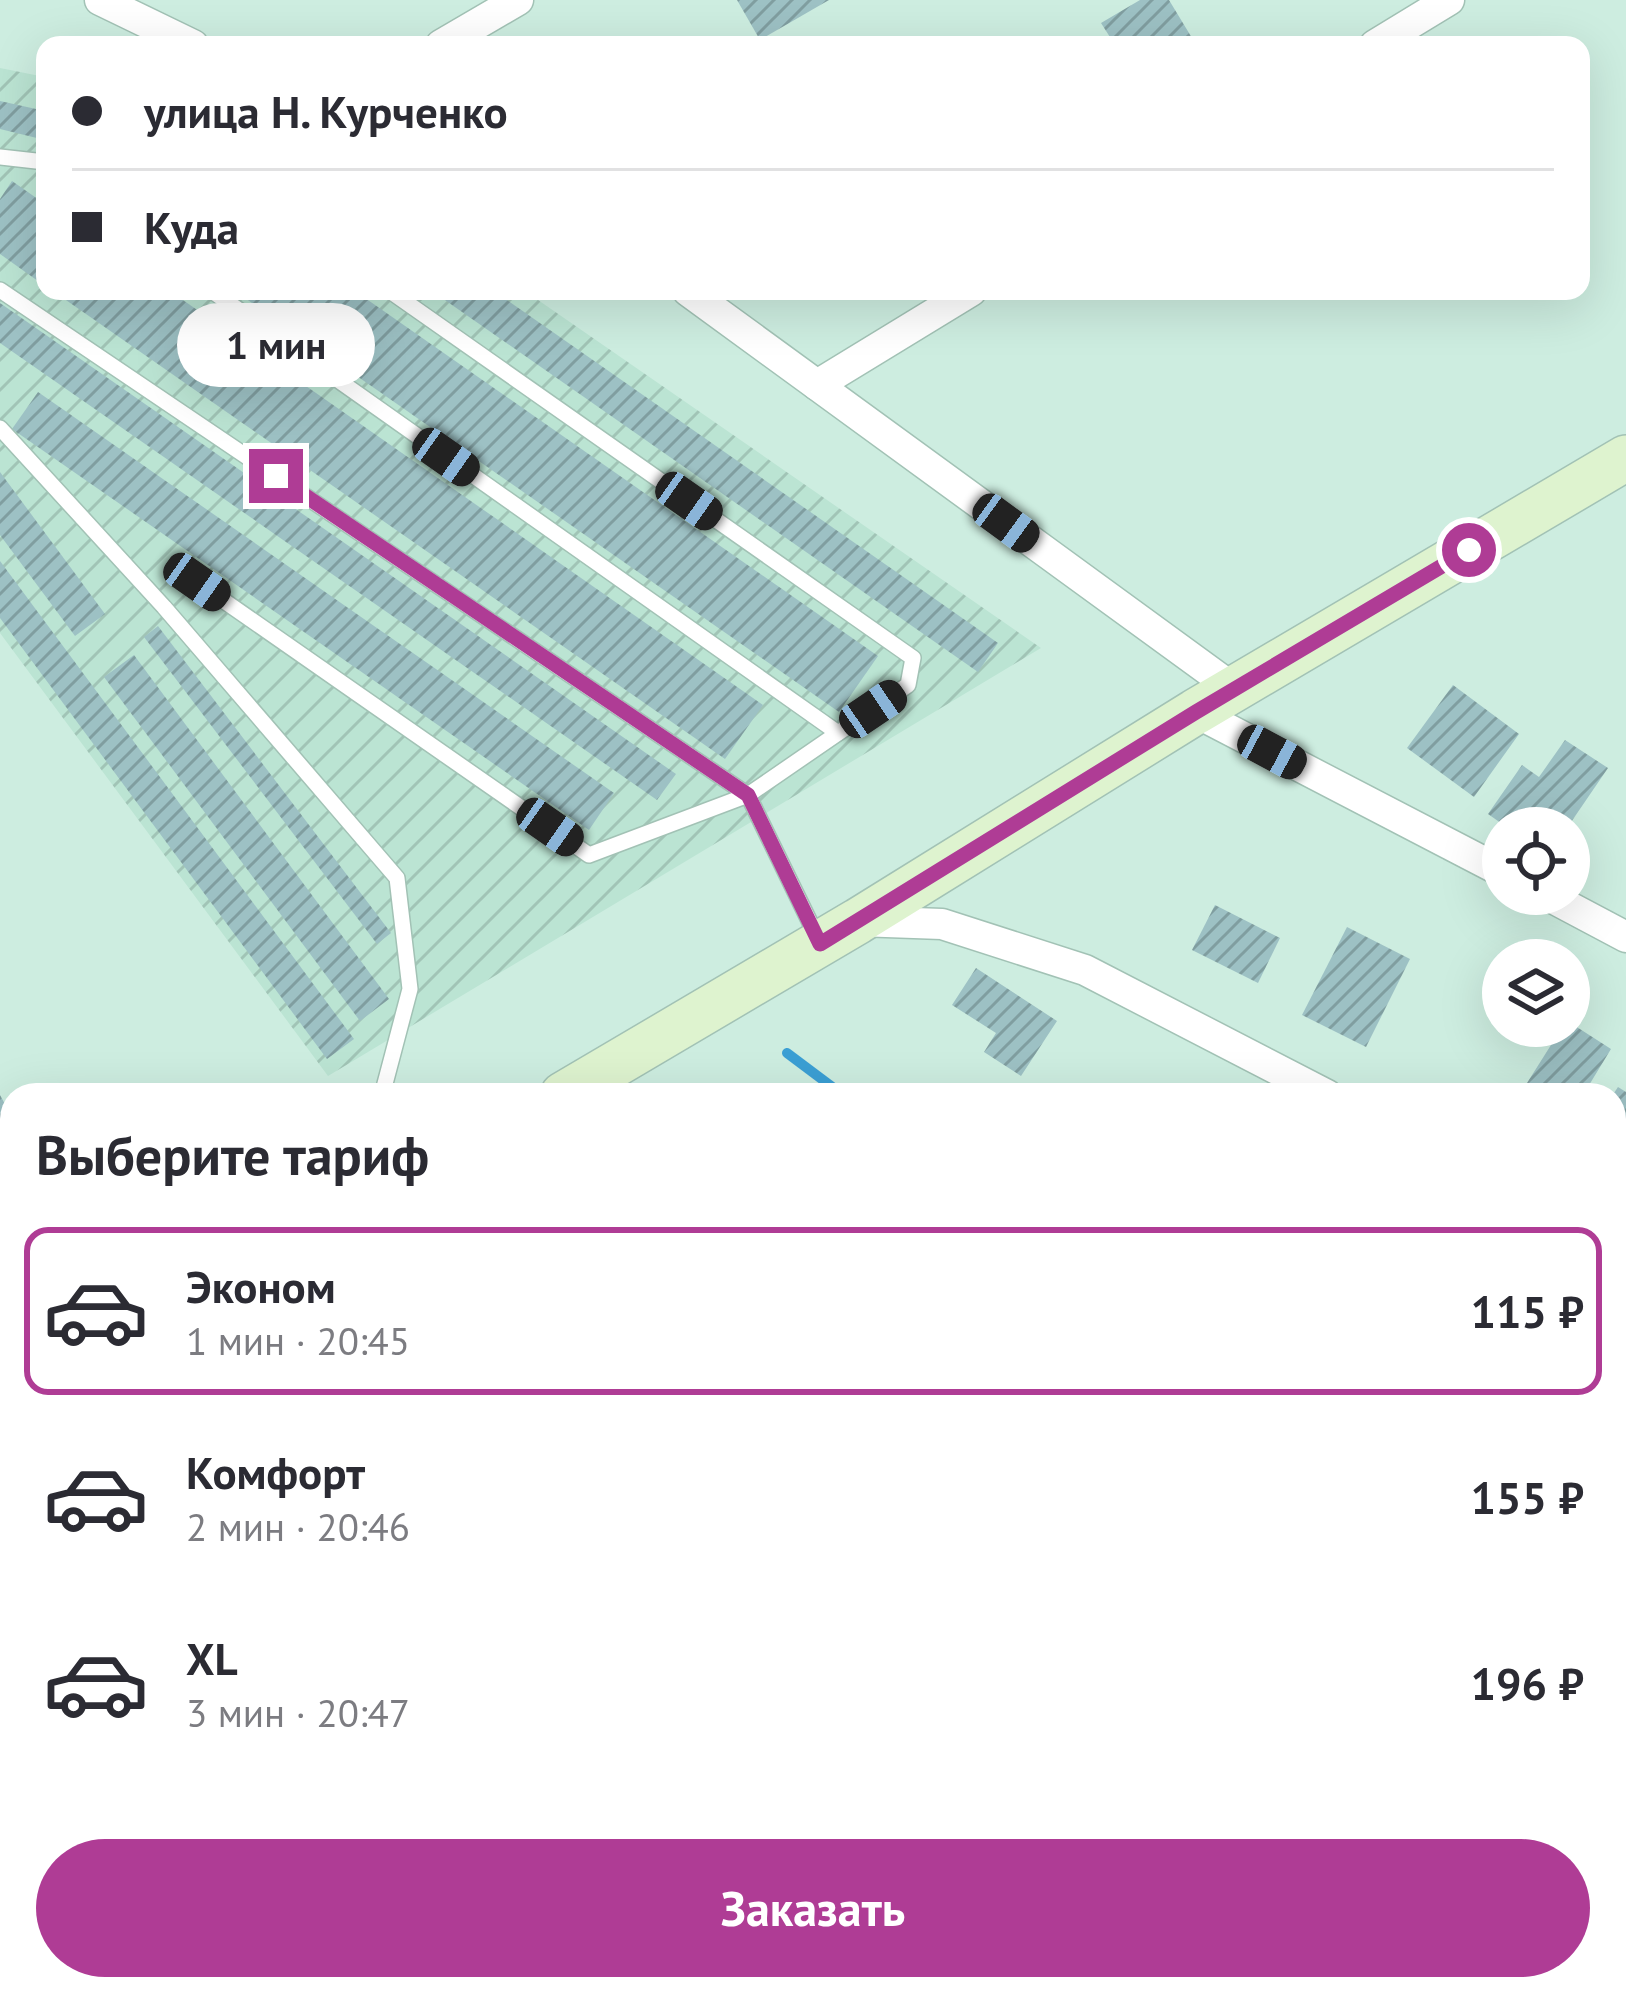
<!DOCTYPE html>
<html lang="ru">
<head>
<meta charset="utf-8">
<style>
	:root { --surface:#fff; --page:#f2f2f3; --text:#2b2b33; --muted:#7c7c81; --line:#e1e1e2; --accent:#af3c95 }
	body { margin:0; font-family:"PT Sans",sans-serif; background:var(--page); color:var(--text); height:100vh; display:flex; flex-direction:column; font-size:45px; white-space:nowrap }
	* { box-sizing:border-box; margin:0 }
	p { font-size:39px; color:var(--muted) }
	.icon { flex:none; width:66px; height:66px; fill:none; stroke:currentColor; stroke-width:2; stroke-linecap:round; stroke-linejoin:round }
	.map { position:relative; flex:1; overflow:hidden }
	.drawer { position:absolute; left:0px; top:1083px; width:1626px; height:918px; display:flex; flex-direction:column; background:var(--surface); border-radius:36px 36px 0 0; box-shadow:0 12px 48px #0002 }
	.drawer>* { flex:none }
	.top-card { position:absolute; left:36px; top:36px; width:1554px; height:264px; border-radius:24px; box-shadow:0 12px 48px #0002; display:grid; align-content:center; height:264px; padding:0 36px; background:var(--surface) }
	.buttons { position:absolute; left:1482px; top:807px; display:grid; gap:24px }
	.buttons a { display:grid; place-items:center; width:108px; height:108px; border-radius:50%; background:var(--surface); box-shadow:0 12px 48px #0002; font-size:60px }
	.end { position:absolute; width:54px; height:54px; margin:-27px; border:15px solid #af3c95; background:#fff; box-shadow:0 0 0 6px #fff }
	.from { border-radius:50% }
	.bubble { position:absolute; height:84px; border-radius:42px; background:var(--surface); box-shadow:0 12px 48px #0002; font-size:39px; font-weight:600; line-height:84px; text-align:center }
	.car { position:absolute; width:36px; height:72px; margin:-36px -18px; border-radius:15px; box-shadow:0 0 9px 3px #0007; background:linear-gradient(#222 24%,#8ab4d8 0 40%,#222 0 76%,#8ab4d8 0 86%,#222 0) }
	.top-card b { display:flex; align-items:center; gap:42px; height:114px; font-size:45px }
	.top-card b+b { border-top:3px solid var(--line) }
	.top-card i { width:30px; height:30px; background:var(--text) }
	ul { padding:0; list-style:none }
	li { display:flex; align-items:center; gap:36px; height:168px; margin:0 24px 18px; padding:0 12px; border:6px solid transparent; border-radius:24px }
	li div { flex:1 }
	li b { display:block; font-size:45px }
	li em { font-style:normal; font-weight:600 }
	li.selected { border-color:var(--accent) }
	li>.icon { width:108px; height:108px; stroke-width:1.5 }
	h2 { padding:0 36px; font-size:54px; line-height:144px }
	.primary-button { display:flex; gap:24px; margin-top:auto; padding:24px 36px }
	.primary-button a { flex:1; height:138px; border-radius:72px; background:var(--accent); color:#fff; font-size:48px; font-weight:600; line-height:138px; text-align:center }
	.map>svg:first-child { display:block }
	.industrial { fill:url(#industrial-furrows) }
	.lines { fill:none; stroke-linecap:round; stroke-linejoin:round }
	.stream { stroke:#3b9fd4; stroke-width:10 }
	.building { fill:url(#building-hatch) }
	.lane-casing { stroke:#a2c2b5; stroke-width:18 }
	.street-casing { stroke:#a2c2b5; stroke-width:33 }
	.secondary-casing { stroke:#a2c2b5; stroke-width:48 }
	.lane { stroke:#fff; stroke-width:15 }
	.street { stroke:#fff; stroke-width:30 }
	.secondary { stroke:#def3cf; stroke-width:45 }
	.route { stroke:#af3c95; stroke-width:15 }
</style>
</head>
<body>
<div class="map">
<svg width="1626" height="2001" viewBox="0 0 1626 2001">
	<defs>
		<pattern id="industrial-furrows" width="10" height="10" patternUnits="userSpaceOnUse" patternTransform="scale(3)"><rect width="10" height="10" fill="#bbe4d3"/><path d="M-1 1l2-2M0 10L10 0M9 11l2-2" fill="none" stroke="#a1c4b6"/></pattern>
		<pattern id="building-hatch" width="6" height="6" patternUnits="userSpaceOnUse" patternTransform="scale(3)"><rect width="6" height="6" fill="#9dc1c4"/><path d="M-1 1l2-2M0 6l6-6M5 7l2-2" fill="none" stroke="#809ea0"/></pattern>
	</defs>
	<rect width="100%" height="100%" fill="#cdede0"/>
	<path class="industrial" d="M0 68 45 77V291H525L1041 648 328 1076 0 633Z"/>
	<g class="lines">
		<g class="stream">
			<path d="M787 1053 843 1095"/>
			<path d="M1614 1674 1626 1683"/>
		</g>
	</g>
	<g class="building">
		<path d="M737 0H829L760 40Z"/>
		<path d="M1140 0H1169L1192 38 1181 45H1115L1101 23Z"/>
		<path d="M0 101 45 111V140L0 129Z"/>
		<path d="M12 181 45 204V286L0 254V199Z"/>
		<path d="M53 291H170L763 705 725 759Z"/>
		<path d="M235 291H355L878 656 839 712Z"/>
		<path d="M432 291H494L998 643 978 672Z"/>
		<path d="M0 303 676 774 657 800 0 343Z"/>
		<path d="M38 392 614 793 589 830 12 429Z"/>
		<path d="M0 472 105 614 75 636 0 535Z"/>
		<path d="M0 561 354 1039 327 1059 0 618Z"/>
		<path d="M158 626 391 933 377 944 144 637Z"/>
		<path d="M134 655 389 999 360 1021 104 677Z"/>
		<path d="M1453 685 1519 734 1474 797 1407 748Z"/>
		<path d="M1565 740 1608 768 1567 828H1508L1488 814 1522 765 1539 777Z"/>
		<path d="M1215 905 1280 938 1258 983 1192 950Z"/>
		<path d="M1347 927 1410 959 1366 1047 1302 1015Z"/>
		<path d="M976 968 1057 1021 1021 1076 984 1052 996 1033 952 1005Z"/>
		<path d="M1569 1022 1611 1049 1583 1095H1547L1527 1083 1563 1026H1569Z"/>
		<path d="M1618 1087 1626 1092V1163L1614 1156V1093Z"/>
		<path d="M0 1095 12 1117V1129L0 1136Z"/>
		<path d="M0 1616 12 1636V1989H222L230 2001H0Z"/>
		<path d="M377 1989H391L398 2001H357Z"/>
		<path d="M1195 1989H1266L1253 2001H1206Z"/>
		<path d="M1568 1989H1582L1594 2001H1556Z"/>
	</g>
	<g class="lines">
		<g class="lane-casing">
			<g id="lane">
				<path d="M0 157 45 162"/>
				<path d="M0 290 748 795 819 941"/>
				<path d="M212 291 838 733"/>
				<path d="M0 428 164 607 397 878 410 989 382 1095"/>
				<path d="M197 582 589 855 748 795 908 685 913 658 390 291"/>
				<path d="M473 1989 480 2001"/>
			</g>
		</g>
		<g class="street-casing">
			<g id="street">
				<path d="M100 0 193 45"/>
				<path d="M441 45 518 0"/>
				<path d="M1375 45 1449 0"/>
				<path d="M688 291 1234 689"/>
				<path d="M817 385 971 291"/>
				<path d="M1195 712 1503 872"/>
				<path d="M1545 894 1626 937"/>
				<path d="M858 921 942 924 1085 970 1327 1095"/>
				<path d="M1614 1244 1626 1251"/>
				<path d="M759 1989 766 2001"/>
				<path d="M1353 1989 1364 2001"/>
			</g>
		</g>
		<g class="secondary-casing">
			<g id="secondary">
				<path d="M563 1095 858 921 1195 712 1626 458"/>
				<path d="M0 1415 12 1409"/>
			</g>
		</g>
		<use href="#lane" class="lane"/>
		<use href="#street" class="street"/>
		<use href="#secondary" class="secondary"/>
	</g>
	<g class="lines">
		<path class="route" d="M276 476 748 795 820 944 1196 712 1469 550"/>
	</g>
</svg>
<div class="buttons">
<a><svg class="icon" aria-label="locate" viewBox="0 0 24 24"><circle cx="12" cy="12" r="6"/><path d="M12 2v4M12 18v4M2 12h4M18 12h4"/></svg></a>
<a><svg class="icon" aria-label="layers" viewBox="0 0 24 24"><path d="M12 4l9 5-9 5-9-5zM3 14l9 5 9-5"/></svg></a>
</div>
<i class="end from" style="left:1469px;top:550px"></i>
<i class="end" style="left:276px;top:476px"></i>
<div class="bubble" style="left:177px;top:303px;width:198px">1 мин</div>
<i class="car" style="left:446px;top:457px;rotate:125deg"></i>
<i class="car" style="left:689px;top:501px;rotate:125deg"></i>
<i class="car" style="left:1006px;top:523px;rotate:126deg"></i>
<i class="car" style="left:197px;top:582px;rotate:125deg"></i>
<i class="car" style="left:873px;top:709px;rotate:56deg"></i>
<i class="car" style="left:1272px;top:752px;rotate:118deg"></i>
<i class="car" style="left:550px;top:827px;rotate:125deg"></i>
<div class="top-card">
<b><i class="from"></i>улица Н. Курченко</b>
<b><i></i>Куда</b>
</div>
<section class="drawer">
<h2>Выберите тариф</h2>
<ul>
<li class="selected"><svg class="icon" aria-label="car" viewBox="0 0 24 24"><path d="M5 17H2v-5l4-1 3-4h7l3 4 3 1v5h-3M9 17h6M6 11h13"/><circle cx="7" cy="17" r="2"/><circle cx="17" cy="17" r="2"/></svg><div><b>Эконом</b><p>1 мин · 20:45</p></div><em>115 ₽</em></li>
<li><svg class="icon" aria-label="car" viewBox="0 0 24 24"><path d="M5 17H2v-5l4-1 3-4h7l3 4 3 1v5h-3M9 17h6M6 11h13"/><circle cx="7" cy="17" r="2"/><circle cx="17" cy="17" r="2"/></svg><div><b>Комфорт</b><p>2 мин · 20:46</p></div><em>155 ₽</em></li>
<li><svg class="icon" aria-label="car" viewBox="0 0 24 24"><path d="M5 17H2v-5l4-1 3-4h7l3 4 3 1v5h-3M9 17h6M6 11h13"/><circle cx="7" cy="17" r="2"/><circle cx="17" cy="17" r="2"/></svg><div><b>XL</b><p>3 мин · 20:47</p></div><em>196 ₽</em></li>
</ul>
<div class="primary-button"><a>Заказать</a></div>
</section>
</div>
</body>
</html>
